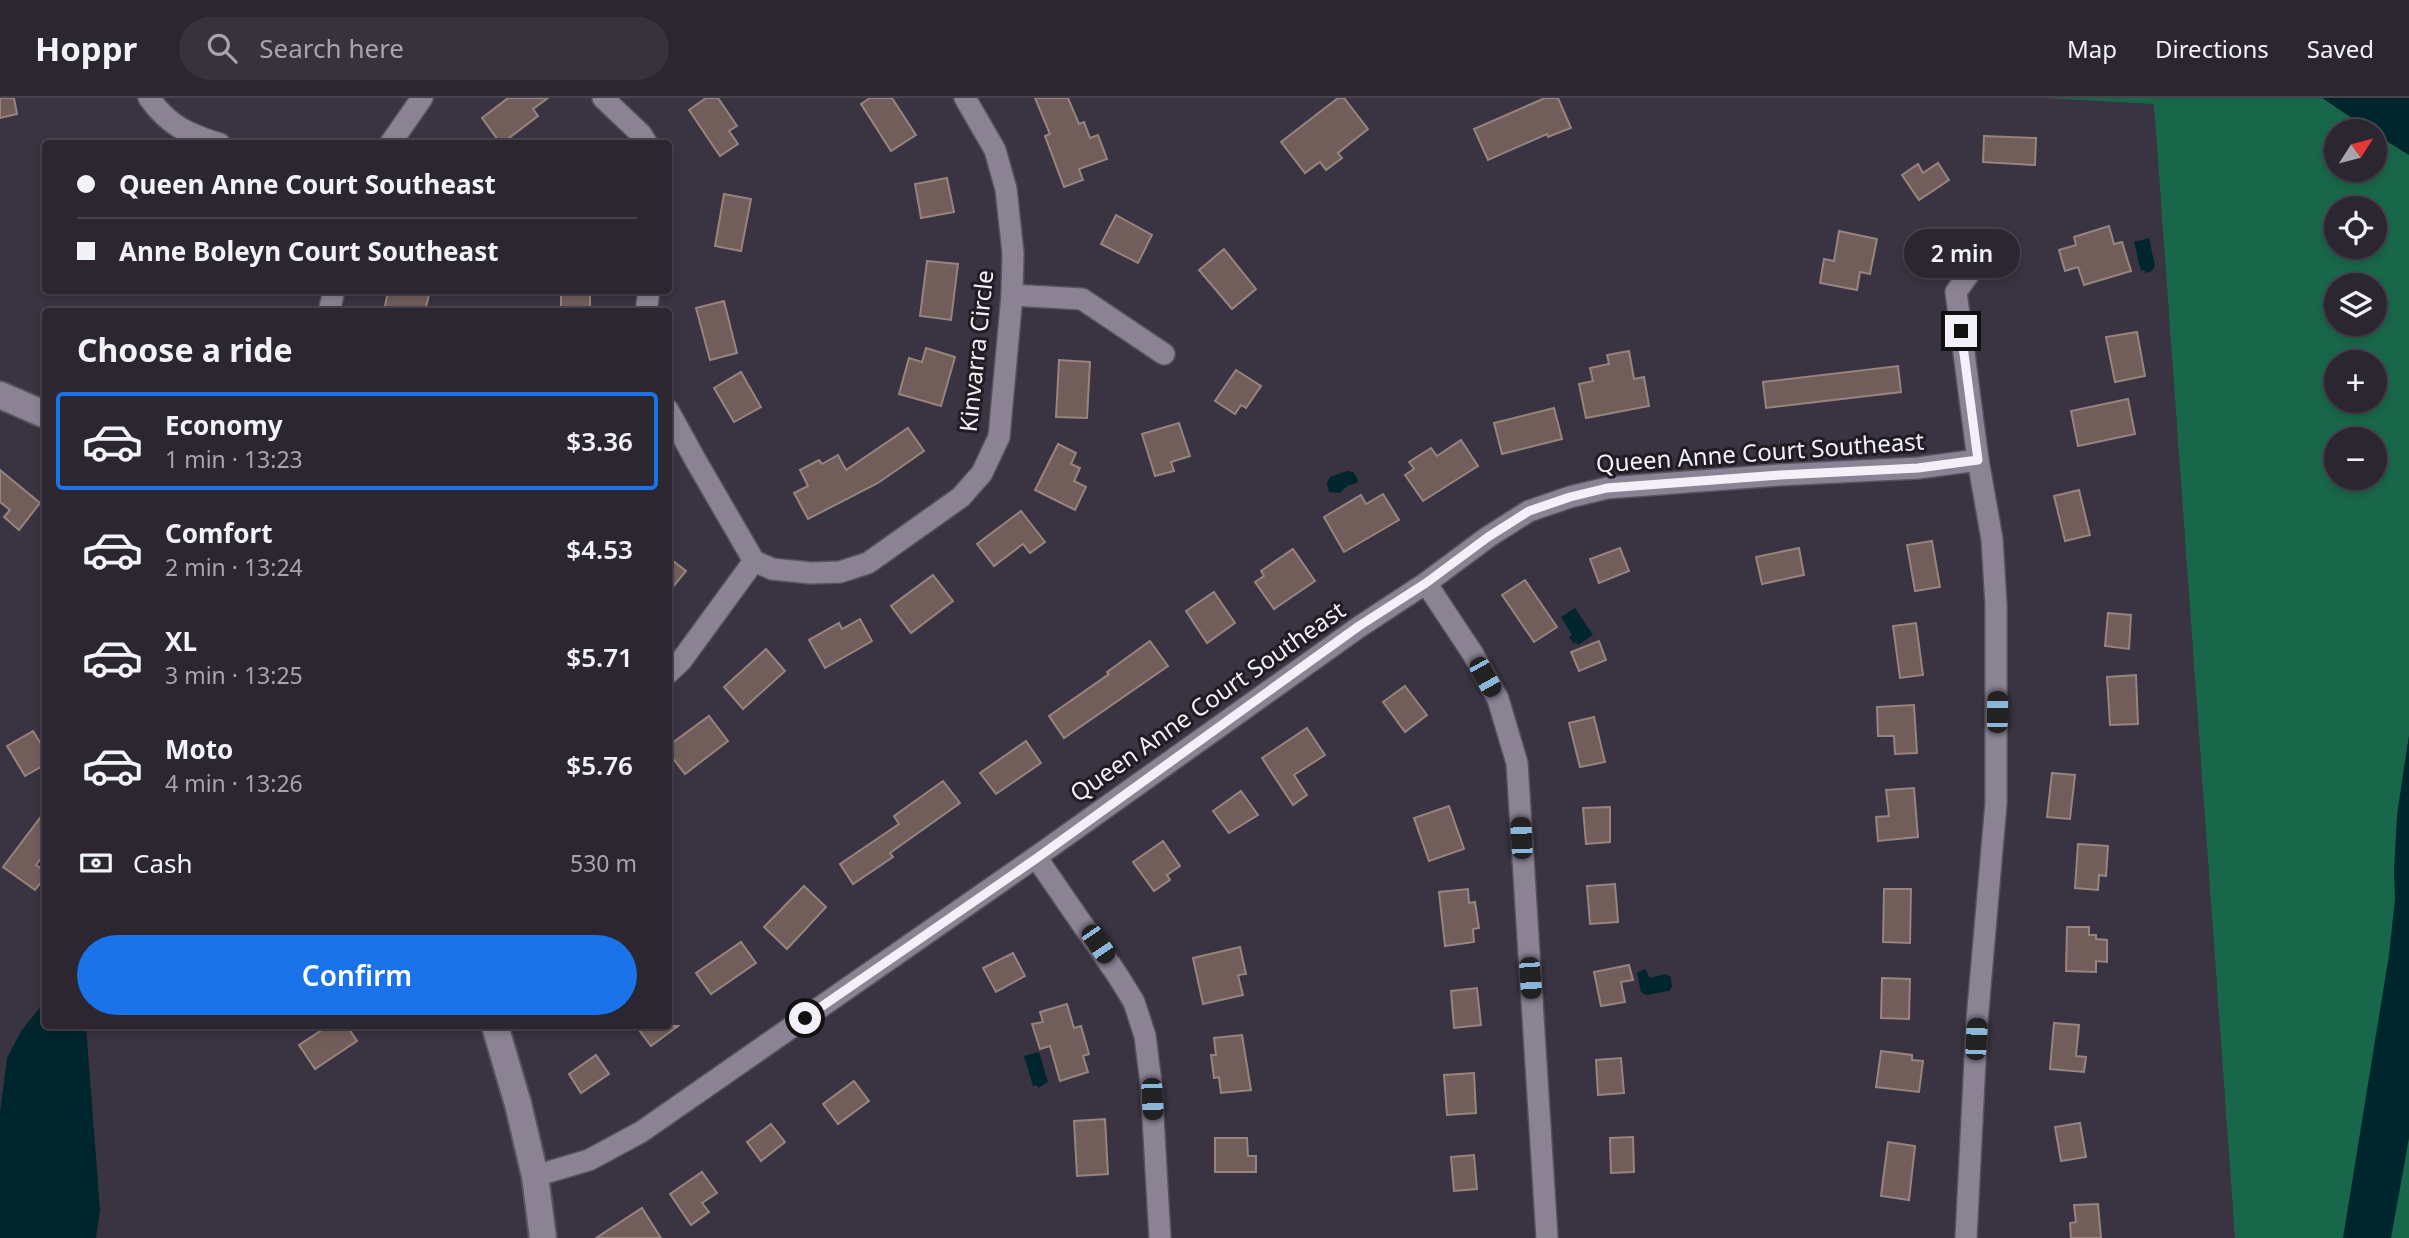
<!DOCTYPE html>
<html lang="en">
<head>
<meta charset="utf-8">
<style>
	:root { --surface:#2c2631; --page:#38323d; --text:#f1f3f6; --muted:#a6a5ab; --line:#48434d; --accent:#1a73e8 }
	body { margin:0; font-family:"Noto Sans",sans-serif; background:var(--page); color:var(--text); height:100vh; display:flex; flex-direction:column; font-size:26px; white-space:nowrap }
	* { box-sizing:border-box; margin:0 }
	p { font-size:23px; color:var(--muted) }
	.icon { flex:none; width:38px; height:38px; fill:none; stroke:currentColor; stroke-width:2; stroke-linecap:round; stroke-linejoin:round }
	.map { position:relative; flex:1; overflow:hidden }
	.details { position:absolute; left:42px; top:210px; width:630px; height:721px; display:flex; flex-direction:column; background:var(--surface); border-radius:7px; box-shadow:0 4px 10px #0003,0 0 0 2px var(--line) }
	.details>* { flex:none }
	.guide { position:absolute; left:42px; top:42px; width:630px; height:154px; border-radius:7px; box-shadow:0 4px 10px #0003,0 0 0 2px var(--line); display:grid; align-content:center; height:154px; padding:0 35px; background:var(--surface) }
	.needle { width:46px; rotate:54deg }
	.tools { position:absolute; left:2324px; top:21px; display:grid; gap:14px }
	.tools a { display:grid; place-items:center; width:63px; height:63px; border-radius:50%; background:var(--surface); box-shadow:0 4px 10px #0003,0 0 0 2px var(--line); font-size:35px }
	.end { position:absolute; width:32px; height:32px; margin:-16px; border:9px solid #f4f0f9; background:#111; box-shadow:0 0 0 4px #111 }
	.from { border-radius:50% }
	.bubble { position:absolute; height:49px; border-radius:24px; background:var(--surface); box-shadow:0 4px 10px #0003,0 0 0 2px var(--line); font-size:23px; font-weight:600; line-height:49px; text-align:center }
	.car { position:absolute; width:21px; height:42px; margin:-21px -10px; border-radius:9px; box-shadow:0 0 5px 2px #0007; background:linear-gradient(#222 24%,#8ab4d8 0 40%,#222 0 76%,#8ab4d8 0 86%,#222 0) }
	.guide b { display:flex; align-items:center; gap:24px; height:66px; font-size:26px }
	.guide b+b { border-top:2px solid var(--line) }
	.guide i { width:18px; height:18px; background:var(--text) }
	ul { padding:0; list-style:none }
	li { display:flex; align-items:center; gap:21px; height:98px; margin:0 14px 10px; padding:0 21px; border:4px solid transparent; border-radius:7px }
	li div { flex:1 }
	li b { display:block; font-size:26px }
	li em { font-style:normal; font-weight:600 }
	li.on { border-color:var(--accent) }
	li>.icon { width:63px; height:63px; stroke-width:1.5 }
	h2 { padding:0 35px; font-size:32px; line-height:84px }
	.pay { display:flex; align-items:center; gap:18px; height:77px; padding:0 35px; font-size:26px }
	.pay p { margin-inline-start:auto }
	.cta { display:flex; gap:14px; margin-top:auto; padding:14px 35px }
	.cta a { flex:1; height:80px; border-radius:42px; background:var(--accent); color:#fff; font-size:28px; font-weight:600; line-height:80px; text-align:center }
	header { display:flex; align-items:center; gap:42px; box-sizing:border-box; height:98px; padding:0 35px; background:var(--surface); border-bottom:2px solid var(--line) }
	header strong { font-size:33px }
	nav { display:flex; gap:38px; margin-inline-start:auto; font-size:24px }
	.search { width:490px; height:63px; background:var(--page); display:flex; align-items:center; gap:18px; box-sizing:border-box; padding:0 24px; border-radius:38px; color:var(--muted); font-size:26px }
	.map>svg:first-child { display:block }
	.green { fill:#19674b; fill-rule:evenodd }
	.water { fill:#00262d }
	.building { fill:#715e5a; stroke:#97847f; stroke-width:2 }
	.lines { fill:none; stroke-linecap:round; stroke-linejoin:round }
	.minor-casing { stroke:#58525e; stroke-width:24 }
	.tertiary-casing { stroke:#58525e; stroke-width:30 }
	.minor { stroke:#8b8393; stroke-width:21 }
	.tertiary { stroke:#8b8393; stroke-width:26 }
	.route { stroke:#f4f0f9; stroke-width:9 }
	.labels { text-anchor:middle; stroke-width:6; stroke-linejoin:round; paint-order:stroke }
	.street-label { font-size:24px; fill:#f4f0f9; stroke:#1f1c23 }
</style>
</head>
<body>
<header>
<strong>Hoppr</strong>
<div class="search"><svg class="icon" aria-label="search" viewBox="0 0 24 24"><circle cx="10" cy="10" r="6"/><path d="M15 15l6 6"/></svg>Search here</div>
<nav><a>Map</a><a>Directions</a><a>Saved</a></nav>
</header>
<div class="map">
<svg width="2409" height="1140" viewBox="0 0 2409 1140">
	<rect width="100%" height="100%" fill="#3a3341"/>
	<path class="green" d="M2045 0H2409V1140H2235L2154 6ZM2336 33H2375V72H2336ZM2336 110H2375V149H2336ZM2336 187H2375V226H2336ZM2336 264H2375V303H2336ZM2336 341H2375V380H2336Z"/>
	<g class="water">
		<path d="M2322 0H2409V57L2375 36V33H2371Z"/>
		<path d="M2149 140 2155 168 2152 173 2145 175 2144 172 2141 173 2134 144Z"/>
		<path d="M1347 373 1353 374 1358 382 1357 385 1347 388 1340 395 1329 394 1327 385 1330 379Z"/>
		<path d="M1575 510 1593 537 1578 547 1576 544 1574 546 1569 539 1572 537 1561 519Z"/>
		<path d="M2409 637V1040L2391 1140H2343L2389 857 2395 801 2394 773 2397 717Z"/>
		<path d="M1645 871 1650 880 1665 876 1671 879 1672 889 1669 893 1646 897 1641 894 1637 875Z"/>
		<path d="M45 892 46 928H86L100 1112 96 1140H0V1015L7 960 21 933 42 907Z"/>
		<path d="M1039 954 1048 984 1038 990 1037 987 1033 988 1024 958Z"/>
	</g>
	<g class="building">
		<path d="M0 0H14L17 16 0 20Z"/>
		<path d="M508 0H548L533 11 538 18 501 46 482 20Z"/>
		<path d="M706 0H718L737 28 729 33 738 46 720 58 689 12Z"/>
		<path d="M870 0H892L916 37 891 53 861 6Z"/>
		<path d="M1035 0H1068L1079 26 1084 24 1090 40 1098 37 1107 61 1079 71 1083 82 1064 89 1045 38 1050 36Z"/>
		<path d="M1338 0H1344L1368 31 1338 55 1342 60 1326 72 1320 64 1305 75 1281 44Z"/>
		<path d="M1545 0H1558L1571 30 1548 39 1547 36 1488 62 1474 31Z"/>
		<path d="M1984 38 2036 40 2035 67 1983 64Z"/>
		<path d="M1938 65 1949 82 1919 102 1902 77 1918 66 1923 75Z"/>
		<path d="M947 80 954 114 921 120 915 86Z"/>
		<path d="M724 96 751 101 741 153 715 148Z"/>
		<path d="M1116 117 1152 137 1138 165 1101 146Z"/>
		<path d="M2109 128 2114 146 2122 144 2131 173 2084 187 2078 169 2065 173 2059 152 2076 147 2074 139Z"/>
		<path d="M1839 133 1877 141 1870 176 1860 174 1857 192 1820 185 1824 161 1834 163Z"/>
		<path d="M1224 151 1256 191 1232 211 1199 172Z"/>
		<path d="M927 163 958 166 951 222 920 218Z"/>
		<path d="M388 192H430L425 214H384Z"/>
		<rect x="561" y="192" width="29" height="22"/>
		<path d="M724 203 737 255 710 262 696 210Z"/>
		<path d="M2137 234 2145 278 2115 284 2106 239Z"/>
		<path d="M926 250 955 259 941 308 899 296 909 260 922 264Z"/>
		<path d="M1629 253 1634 281 1644 279 1649 308 1586 320 1579 286 1593 283 1590 270 1609 266 1607 257Z"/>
		<path d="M1059 262 1090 264 1087 320 1056 319Z"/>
		<path d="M1898 268 1901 294 1766 310 1763 284Z"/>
		<path d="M1236 272 1261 288 1246 310 1241 307 1235 316 1215 303Z"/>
		<path d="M741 274 761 309 734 324 714 290Z"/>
		<path d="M2128 301 2135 336 2078 348 2071 313Z"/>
		<path d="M1554 310 1562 341 1502 356 1494 325Z"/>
		<path d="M1179 325 1190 358 1171 364 1174 373 1155 378 1142 336Z"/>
		<path d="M908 330 924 353 878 385 808 421 794 395 808 388 800 372 819 362 822 366 838 357 846 372Z"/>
		<path d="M1461 342 1478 368 1423 403 1405 377 1414 371 1409 364 1431 350 1437 358Z"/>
		<path d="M1058 346 1076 355 1071 366 1080 370 1074 383 1086 389 1075 412 1035 392Z"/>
		<path d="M0 372 40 405 19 432 4 419 10 412 0 404Z"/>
		<path d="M2079 392 2090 437 2065 443 2054 398Z"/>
		<path d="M1383 396 1399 422 1344 454 1324 419 1361 397 1366 406Z"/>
		<path d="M1021 413 1045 444 1030 455 1023 446 994 468 977 446Z"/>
		<path d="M1932 443 1940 489 1915 493 1907 447Z"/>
		<path d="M1620 450 1629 473 1599 485 1590 461Z"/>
		<path d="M1799 450 1804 477 1762 486 1756 459Z"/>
		<path d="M1293 451 1315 483 1274 511 1255 484 1264 478 1261 473Z"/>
		<path d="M668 459 686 473 668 495Z"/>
		<path d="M933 477 953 503 911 535 891 508Z"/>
		<path d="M1525 482 1557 529 1534 544 1502 497Z"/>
		<path d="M1214 494 1235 525 1207 545 1186 513Z"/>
		<path d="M2108 515 2131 517 2129 551 2105 548Z"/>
		<path d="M860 521 872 543 825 570 809 542 839 525 842 531Z"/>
		<path d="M1916 525 1923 577 1900 580 1893 528Z"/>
		<path d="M1150 543 1168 568 1064 640 1049 618 1109 576 1107 574Z"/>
		<path d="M1599 543 1606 562 1579 573 1571 554Z"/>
		<path d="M766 551 785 573 743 611 724 589Z"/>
		<path d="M2136 577 2138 626 2110 627 2107 579Z"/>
		<path d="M1405 588 1427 617 1405 634 1383 604Z"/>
		<path d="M1914 607 1917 655 1895 656 1894 638H1878L1877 609Z"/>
		<path d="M709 618 728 643 685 676 668 654V648Z"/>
		<path d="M1594 619 1605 664 1580 669 1569 625Z"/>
		<path d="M1307 630 1325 657 1294 677 1307 697 1293 707 1262 660Z"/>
		<path d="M33 633 46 654V666L25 678 7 648Z"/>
		<path d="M1026 643 1041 665 996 696 980 675Z"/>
		<path d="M2052 675 2075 677 2070 721 2047 719Z"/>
		<path d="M943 683 960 705 890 755 893 759 853 786 840 766 899 726 894 718Z"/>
		<path d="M1914 690 1918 739 1878 743 1876 719 1889 718 1886 692Z"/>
		<path d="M1241 693 1258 717 1229 735 1213 713Z"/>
		<path d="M1449 708 1464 751 1429 763 1414 720Z"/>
		<path d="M1610 709V744L1586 746 1583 710Z"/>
		<path d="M46 712V754L36 767 46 774V778L35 792 3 769Z"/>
		<path d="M1163 743 1180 768 1167 777 1170 782 1154 793 1133 764Z"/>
		<path d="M2078 746 2108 748 2106 778 2099 777 2098 792 2075 790Z"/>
		<path d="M1615 786 1618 824 1590 826 1587 788Z"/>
		<path d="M804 788 826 809 787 851 764 829Z"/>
		<path d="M1468 791 1469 805 1475 804 1479 830 1473 831 1474 844 1445 848 1439 794Z"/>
		<path d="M1884 791H1911L1910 845 1883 844Z"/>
		<path d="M2067 829H2089V837H2096V841L2107 842V864L2096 863V874L2066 873Z"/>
		<path d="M741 844 756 865 711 896 696 875Z"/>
		<path d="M1240 849 1246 876 1238 877 1243 897 1203 906 1193 860Z"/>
		<path d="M1013 855 1025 878 996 894 983 870Z"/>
		<path d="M1629 867 1633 882 1621 884 1625 904 1601 908 1594 874Z"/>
		<path d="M1882 880 1910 881 1909 921 1881 920Z"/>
		<path d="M1477 890 1481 927 1454 930 1451 893Z"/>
		<path d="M1067 906 1074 930 1081 928 1089 956 1083 958 1088 974 1060 983 1050 948 1040 951 1032 926 1043 924 1040 914Z"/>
		<path d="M2054 925 2079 927 2076 958 2086 959 2084 974 2050 971Z"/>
		<path d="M328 928H347L357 943 315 971 299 947Z"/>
		<path d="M636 928H678L651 948Z"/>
		<path d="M1242 937 1251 992 1221 995 1219 979 1214 980 1211 957H1216L1214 940Z"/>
		<path d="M1881 953 1912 957V962L1923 963 1919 994 1876 989Z"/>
		<path d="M596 957 609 976 581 995 569 976Z"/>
		<path d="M1621 960 1624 995 1598 997 1596 962Z"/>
		<path d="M1474 975 1476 1015 1447 1017 1444 977Z"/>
		<path d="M854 983 869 1003 838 1026 823 1006Z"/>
		<path d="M1105 1021 1108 1076 1077 1078 1074 1023Z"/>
		<path d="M2080 1025 2086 1059 2061 1063 2055 1029Z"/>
		<path d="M771 1026 785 1044 761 1063 747 1044Z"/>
		<path d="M1633 1039 1634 1074 1611 1075 1610 1040Z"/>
		<path d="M1215 1040H1247L1248 1058H1256V1074H1215Z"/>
		<path d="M1888 1044 1915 1048 1909 1102 1881 1098Z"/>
		<path d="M1474 1057 1477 1091 1454 1093 1451 1059Z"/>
		<path d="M702 1074 717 1095 702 1105 709 1114 691 1127 670 1096Z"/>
		<path d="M2098 1106 2101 1140H2071L2070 1125 2076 1124 2074 1107Z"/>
		<path d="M642 1110 661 1140H596Z"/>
	</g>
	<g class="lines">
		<g class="minor-casing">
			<g id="minor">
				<path d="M149 0C169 28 188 36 220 46"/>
				<path d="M603 0 641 36 647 46"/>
				<path d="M390 46 422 0"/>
				<path d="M1012 197 1082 201 1164 256"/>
				<path d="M329 214 334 192"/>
				<path d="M646 214 649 192"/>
				<path d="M668 312 696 363 754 463 772 471 811 475 840 474 868 465 961 399 982 375 999 339 1012 197 1013 155 1006 91 995 52 965 0"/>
				<path d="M1426 485 1473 556 1498 601 1517 665 1547 1140"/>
				<path d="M668 575 681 563 754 463"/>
				<path d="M1036 759 1118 878 1134 904 1145 938 1151 985 1160 1140"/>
				<path d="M535 1078 589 1062 641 1034 1036 759 1359 529 1426 485 1488 439 1529 413 1570 399 1607 390 1779 377 1918 370 1978 362"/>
				<path d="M1966 1140 1977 923 1996 705V507L1992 441 1978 362 1956 194 1973 170"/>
			</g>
		</g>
		<g class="tertiary-casing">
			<g id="tertiary">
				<path d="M0 297 46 317"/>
				<path d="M495 928 518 1006 535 1078 543 1140"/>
			</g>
		</g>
		<use href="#minor" class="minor"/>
		<use href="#tertiary" class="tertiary"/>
	</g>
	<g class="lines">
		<path class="route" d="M805 920 1037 760 1359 528 1426 485 1488 439 1529 413 1570 399 1607 390 1780 377 1918 370 1978 362 1961 233"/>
	</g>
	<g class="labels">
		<g class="street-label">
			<text transform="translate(977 253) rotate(-84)" y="8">Kinvarra Circle</text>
			<text transform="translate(1760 355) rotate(-4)" y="8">Queen Anne Court Southeast</text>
			<text transform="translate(1208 604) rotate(-35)" y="8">Queen Anne Court Southeast</text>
		</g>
	</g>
</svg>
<div class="tools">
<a><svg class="needle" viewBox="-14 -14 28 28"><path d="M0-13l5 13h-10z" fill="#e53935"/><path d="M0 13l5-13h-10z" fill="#a6a5ab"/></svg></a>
<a><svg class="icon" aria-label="locate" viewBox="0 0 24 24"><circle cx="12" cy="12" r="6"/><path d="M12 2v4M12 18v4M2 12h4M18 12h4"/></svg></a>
<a><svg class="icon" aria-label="layers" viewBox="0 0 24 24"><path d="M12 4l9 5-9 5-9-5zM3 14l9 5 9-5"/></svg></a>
<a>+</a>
<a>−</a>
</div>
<i class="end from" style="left:805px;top:920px"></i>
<i class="end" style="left:1961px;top:233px"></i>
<div class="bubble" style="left:1904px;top:131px;width:116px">2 min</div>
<i class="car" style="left:1485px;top:579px;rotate:151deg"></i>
<i class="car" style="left:1997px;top:614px;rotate:1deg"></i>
<i class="car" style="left:1521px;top:740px;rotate:357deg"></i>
<i class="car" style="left:1098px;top:846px;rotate:146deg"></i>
<i class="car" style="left:1530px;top:880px;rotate:176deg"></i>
<i class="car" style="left:1976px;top:941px;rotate:3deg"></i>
<i class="car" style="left:1152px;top:1001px;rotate:177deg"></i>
<div class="guide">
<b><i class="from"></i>Queen Anne Court Southeast</b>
<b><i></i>Anne Boleyn Court Southeast</b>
</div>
<section class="details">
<h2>Choose a ride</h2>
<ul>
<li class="on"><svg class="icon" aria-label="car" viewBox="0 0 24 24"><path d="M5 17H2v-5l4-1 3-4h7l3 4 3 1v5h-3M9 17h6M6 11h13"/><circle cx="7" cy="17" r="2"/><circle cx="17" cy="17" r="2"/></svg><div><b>Economy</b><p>1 min · 13:23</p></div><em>$3.36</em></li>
<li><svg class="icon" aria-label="car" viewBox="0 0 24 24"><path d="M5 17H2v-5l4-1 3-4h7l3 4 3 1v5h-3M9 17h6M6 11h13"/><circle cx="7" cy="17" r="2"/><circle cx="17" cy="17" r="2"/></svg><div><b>Comfort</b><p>2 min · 13:24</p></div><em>$4.53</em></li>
<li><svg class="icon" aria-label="car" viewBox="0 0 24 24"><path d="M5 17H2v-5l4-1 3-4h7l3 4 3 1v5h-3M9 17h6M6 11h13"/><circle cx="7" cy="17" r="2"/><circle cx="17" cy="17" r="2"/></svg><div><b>XL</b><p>3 min · 13:25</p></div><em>$5.71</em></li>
<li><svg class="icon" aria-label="car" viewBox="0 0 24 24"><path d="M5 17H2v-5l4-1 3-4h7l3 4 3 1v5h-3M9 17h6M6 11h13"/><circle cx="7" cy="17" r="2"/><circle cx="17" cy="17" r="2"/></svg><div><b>Moto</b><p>4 min · 13:26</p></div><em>$5.76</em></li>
</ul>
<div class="pay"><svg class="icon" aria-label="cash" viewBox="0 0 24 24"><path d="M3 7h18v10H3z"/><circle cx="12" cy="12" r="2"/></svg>Cash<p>530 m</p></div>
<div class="cta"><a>Confirm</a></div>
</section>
</div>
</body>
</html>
